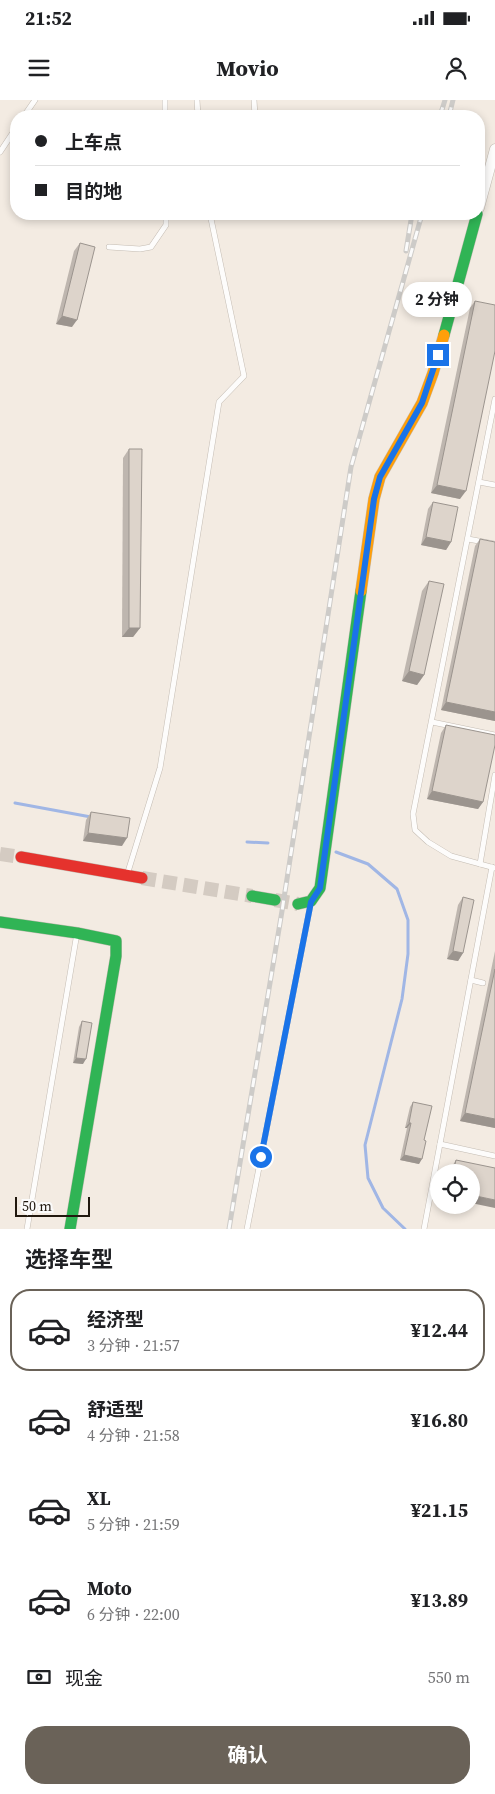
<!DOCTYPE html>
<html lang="zh">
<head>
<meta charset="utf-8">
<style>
	:root { --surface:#fff; --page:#f6f6f6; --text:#202124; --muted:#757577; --line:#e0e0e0; --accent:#6a6258 }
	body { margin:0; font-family:"Source Serif 4","Noto Sans SC",serif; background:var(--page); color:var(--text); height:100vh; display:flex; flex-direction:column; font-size:19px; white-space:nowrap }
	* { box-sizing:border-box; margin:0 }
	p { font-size:16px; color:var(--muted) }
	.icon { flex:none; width:28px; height:28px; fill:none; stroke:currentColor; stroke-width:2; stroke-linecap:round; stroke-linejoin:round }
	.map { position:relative; height:1129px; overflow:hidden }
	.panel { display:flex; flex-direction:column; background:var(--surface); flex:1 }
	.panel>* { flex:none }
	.banner { position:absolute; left:10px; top:10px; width:475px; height:110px; border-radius:20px; box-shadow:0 2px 8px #0003; display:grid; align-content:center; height:110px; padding:0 25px; background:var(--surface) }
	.tools { position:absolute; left:430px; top:1064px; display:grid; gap:10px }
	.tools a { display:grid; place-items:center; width:50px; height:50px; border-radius:50%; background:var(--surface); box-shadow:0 2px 8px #0003; font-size:25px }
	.scale { position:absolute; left:15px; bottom:12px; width:75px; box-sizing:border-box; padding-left:5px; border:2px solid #21180e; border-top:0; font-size:14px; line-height:18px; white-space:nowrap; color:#21180e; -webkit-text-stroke:4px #fbfbfb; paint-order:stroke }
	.end { position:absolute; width:22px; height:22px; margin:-11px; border:6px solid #1a73e8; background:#fff; box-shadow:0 0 0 2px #fff }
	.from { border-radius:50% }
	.bubble { position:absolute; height:35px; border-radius:18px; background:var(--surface); box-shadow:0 2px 8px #0003; font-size:16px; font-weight:700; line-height:35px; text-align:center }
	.banner b { display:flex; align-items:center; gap:18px; height:48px; font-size:19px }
	.banner b+b { border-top:1px solid var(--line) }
	.banner i { width:12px; height:12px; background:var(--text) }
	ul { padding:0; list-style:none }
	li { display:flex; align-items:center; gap:15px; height:82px; margin:0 10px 8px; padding:0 15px; border:2px solid transparent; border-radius:20px }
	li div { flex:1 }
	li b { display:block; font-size:19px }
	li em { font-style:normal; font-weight:700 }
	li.selected { border-color:var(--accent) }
	li>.icon { width:45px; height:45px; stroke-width:1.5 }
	h2 { padding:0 25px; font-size:22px; line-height:60px }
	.pay { display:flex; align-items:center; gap:12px; height:55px; padding:0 25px; font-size:19px }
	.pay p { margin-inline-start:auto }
	.primary-button { display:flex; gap:10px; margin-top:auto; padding:10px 25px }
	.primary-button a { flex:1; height:58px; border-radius:20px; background:var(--accent); color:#fff; font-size:20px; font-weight:700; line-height:58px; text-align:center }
	.status { display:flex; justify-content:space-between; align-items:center; height:35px; padding:0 25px; background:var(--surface); direction:ltr }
	.status svg { height:14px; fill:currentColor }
	header { display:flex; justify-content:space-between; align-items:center; height:65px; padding:0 25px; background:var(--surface); font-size:22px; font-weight:700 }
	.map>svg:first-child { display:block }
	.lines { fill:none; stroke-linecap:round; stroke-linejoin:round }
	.stream { stroke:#a0b6e5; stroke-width:3 }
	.secondary-tunnel { stroke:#d4cbc2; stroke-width:14; stroke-dasharray:14 7; stroke-linecap:butt }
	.lane-casing { stroke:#c4bcb3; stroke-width:6 }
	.street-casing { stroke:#c4bcb3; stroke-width:11 }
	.fast-casing { stroke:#c4bcb3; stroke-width:12 }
	.slow-casing { stroke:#c4bcb3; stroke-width:12 }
	.jam-casing { stroke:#c4bcb3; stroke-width:12 }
	.lane { stroke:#fdfcfb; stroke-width:5 }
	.street { stroke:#fdfcfb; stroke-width:10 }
	.fast { stroke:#30b455; stroke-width:11 }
	.slow { stroke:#ff9f0a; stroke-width:11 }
	.jam { stroke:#e5322d; stroke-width:11 }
	.rail-casing { stroke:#cdcbc8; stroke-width:5 }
	.rail { stroke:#fbfbfb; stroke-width:3; stroke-dasharray:9; stroke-linecap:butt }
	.wall { fill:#beb6af }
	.shaded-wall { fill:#9b948e }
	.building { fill:#ddd4cb; stroke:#9b948e }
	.route { stroke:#1a73e8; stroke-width:6 }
</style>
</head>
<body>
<div class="status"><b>21:52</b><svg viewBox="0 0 49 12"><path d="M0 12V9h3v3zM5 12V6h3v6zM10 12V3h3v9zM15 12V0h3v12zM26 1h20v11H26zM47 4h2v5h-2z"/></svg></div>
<header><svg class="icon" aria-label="menu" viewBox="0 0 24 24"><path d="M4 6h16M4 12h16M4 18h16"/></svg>Movio<svg class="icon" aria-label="person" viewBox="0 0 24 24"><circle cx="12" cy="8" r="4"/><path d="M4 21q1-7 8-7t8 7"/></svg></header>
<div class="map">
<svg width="495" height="1129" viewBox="0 0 495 1129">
	<rect width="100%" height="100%" fill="#f3ebe2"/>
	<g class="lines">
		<g class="stream">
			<path d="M15 703 91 717"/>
			<path d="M247 742 268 743"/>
			<path d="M336 752 368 764 397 789 408 820V854L402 899 365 1045 368 1078 383 1108 405 1129"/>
		</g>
		<g class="secondary-tunnel">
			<path d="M0 754 21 757"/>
			<path d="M142 778 252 796"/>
			<path d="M275 800 298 804"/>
		</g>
		<g class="lane-casing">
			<g id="lane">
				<path d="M165 0V16"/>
				<path d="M197 0 198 16"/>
				<path d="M254 0 255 16"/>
				<path d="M24 16 35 0"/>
				<path d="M0 52 16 28"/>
				<path d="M109 147 140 149 151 147 166 125V114"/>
				<path d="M495 299 413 714 415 730 428 742 451 756 495 768"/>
				<path d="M479 382 495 385"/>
				<path d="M468 439 495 444"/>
				<path d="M432 622 495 635"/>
				<path d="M480 764 495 675"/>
				<path d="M127 775 160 668 219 302 244 276 210 114"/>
				<path d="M471 880 483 883"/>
				<path d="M440 1044 495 1056"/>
				<path d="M27 1129 77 833"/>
				<path d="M247 1129 311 802"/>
				<path d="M424 1129 492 767"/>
			</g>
		</g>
		<g class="street-casing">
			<path id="street" d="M479 108 495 49"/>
		</g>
		<g class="fast-casing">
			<g id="fast">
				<path d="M444 235 477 114"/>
				<path d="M252 796 275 800"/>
				<path d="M298 804 311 801 320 788 361 491"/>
				<path d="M0 822 77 833 116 841V856L70 1129"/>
			</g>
		</g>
		<g class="slow-casing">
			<path id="slow" d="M361 491 374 399 380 377 422 303 433 273 444 235"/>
		</g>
		<g class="jam-casing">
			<path id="jam" d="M21 757 142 778"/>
		</g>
		<use href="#lane" class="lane"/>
		<use href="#street" class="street"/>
		<use href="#fast" class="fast"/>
		<use href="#slow" class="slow"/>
		<use href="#jam" class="jam"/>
		<g class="rail-casing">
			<g id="rail">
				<path d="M440 16 445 0"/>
				<path d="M449 16 453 0"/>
				<path d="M406 151 412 114"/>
				<path d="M229 1129 282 811 351 367 422 114"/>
			</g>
		</g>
		<use href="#rail" class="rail"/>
	</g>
	<g class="wall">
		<path d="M80 143 72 227 56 224 74 151Z"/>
		<path d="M475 201 460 399 431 393 470 208Z"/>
		<path d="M129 349 140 528 133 537H122L123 358Z"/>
		<path d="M433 402 451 442 446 450 421 445 428 409Z"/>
		<path d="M480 439 495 621 441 610 475 446Z"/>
		<path d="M429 481 424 575 417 585 402 581 422 491Z"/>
		<path d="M446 625 483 702 478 709 427 699 441 633Z"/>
		<path d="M91 712 122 746 83 741 86 720Z"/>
		<path d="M463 797V853L458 861 447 859 458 805Z"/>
		<path d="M495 851V1028L460 1021Z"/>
		<path d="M82 921 83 964 73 963 79 927Z"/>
		<path d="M413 1002 424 1040 419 1064 400 1060 407 1028H405L410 1007Z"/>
		<path d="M456 1060 471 1072H450L451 1068Z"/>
	</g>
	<g class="shaded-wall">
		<path d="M62 216 77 220 72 227 56 224Z"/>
		<path d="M437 385 466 391 460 399 431 393Z"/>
		<path d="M426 437 451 442 446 450 421 445Z"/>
		<path d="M129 528H140L133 537H122Z"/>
		<path d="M409 571 424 575 417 585 402 581Z"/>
		<path d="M446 602 495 612V621L441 610Z"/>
		<path d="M432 691 483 702 478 709 427 699Z"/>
		<path d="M88 733 127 738 122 746 83 741Z"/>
		<path d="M453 851 463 853 458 861 447 859Z"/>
		<path d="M76 958 86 959 83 964 73 963Z"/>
		<path d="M465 1013 495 1019V1028L460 1021Z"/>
		<path d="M409 1023H411L407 1028H405Z"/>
		<path d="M404 1055 422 1059 419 1064 400 1060Z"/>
		<path d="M471 1095 495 1100V1108L471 1103Z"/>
	</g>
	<g class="building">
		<path d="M80 143 95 147 77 220 62 216Z"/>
		<path d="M475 201 495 205V251L466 391 437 385Z"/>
		<path d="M129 349H142L140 528H129Z"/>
		<path d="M433 402 458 407 451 442 426 437Z"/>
		<path d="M480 439 495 442V612L446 602Z"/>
		<path d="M429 481 444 484 424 575 409 571Z"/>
		<path d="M446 625 495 635V645L483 702 432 691Z"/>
		<path d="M91 712 130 718 127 738 88 733Z"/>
		<path d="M463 797 474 800 463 853 453 851Z"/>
		<path d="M495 869V1019L465 1013Z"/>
		<path d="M82 921 92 923 86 959 76 958Z"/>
		<path d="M413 1002 432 1006 424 1040 426 1041 422 1059 404 1055 411 1023H409Z"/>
		<path d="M456 1060 495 1068V1100L471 1095V1072H453Z"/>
	</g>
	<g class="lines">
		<path class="route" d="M261 1057 311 802 320 788 374 399 380 377 422 303 438 255"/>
	</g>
</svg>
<div class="tools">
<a><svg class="icon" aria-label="locate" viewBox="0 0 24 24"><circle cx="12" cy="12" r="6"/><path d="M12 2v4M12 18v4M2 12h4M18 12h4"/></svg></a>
</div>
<div class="scale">50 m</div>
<i class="end from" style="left:261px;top:1057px"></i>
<i class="end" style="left:438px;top:255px"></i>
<div class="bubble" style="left:402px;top:182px;width:70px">2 分钟</div>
<div class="banner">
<b><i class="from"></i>上车点</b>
<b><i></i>目的地</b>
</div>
</div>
<section class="panel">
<h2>选择车型</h2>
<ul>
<li class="selected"><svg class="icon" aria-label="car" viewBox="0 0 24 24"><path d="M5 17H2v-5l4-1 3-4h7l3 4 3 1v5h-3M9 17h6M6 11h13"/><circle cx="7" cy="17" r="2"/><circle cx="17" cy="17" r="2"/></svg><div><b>经济型</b><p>3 分钟 · 21:57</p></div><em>¥12.44</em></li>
<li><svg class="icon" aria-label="car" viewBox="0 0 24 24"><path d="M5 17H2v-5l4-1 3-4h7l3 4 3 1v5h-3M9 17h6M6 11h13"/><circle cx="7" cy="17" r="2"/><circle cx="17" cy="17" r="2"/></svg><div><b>舒适型</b><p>4 分钟 · 21:58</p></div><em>¥16.80</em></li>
<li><svg class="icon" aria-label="car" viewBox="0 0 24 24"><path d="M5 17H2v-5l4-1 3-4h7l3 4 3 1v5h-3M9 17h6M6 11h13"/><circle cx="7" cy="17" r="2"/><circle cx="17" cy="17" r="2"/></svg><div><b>XL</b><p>5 分钟 · 21:59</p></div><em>¥21.15</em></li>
<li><svg class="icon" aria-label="car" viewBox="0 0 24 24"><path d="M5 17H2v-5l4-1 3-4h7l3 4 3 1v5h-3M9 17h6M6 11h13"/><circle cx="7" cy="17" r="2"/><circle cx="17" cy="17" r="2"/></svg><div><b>Moto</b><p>6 分钟 · 22:00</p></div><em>¥13.89</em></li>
</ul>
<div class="pay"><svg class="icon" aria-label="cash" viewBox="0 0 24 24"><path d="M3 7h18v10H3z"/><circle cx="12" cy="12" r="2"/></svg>现金<p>550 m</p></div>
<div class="primary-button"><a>确认</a></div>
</section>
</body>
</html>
